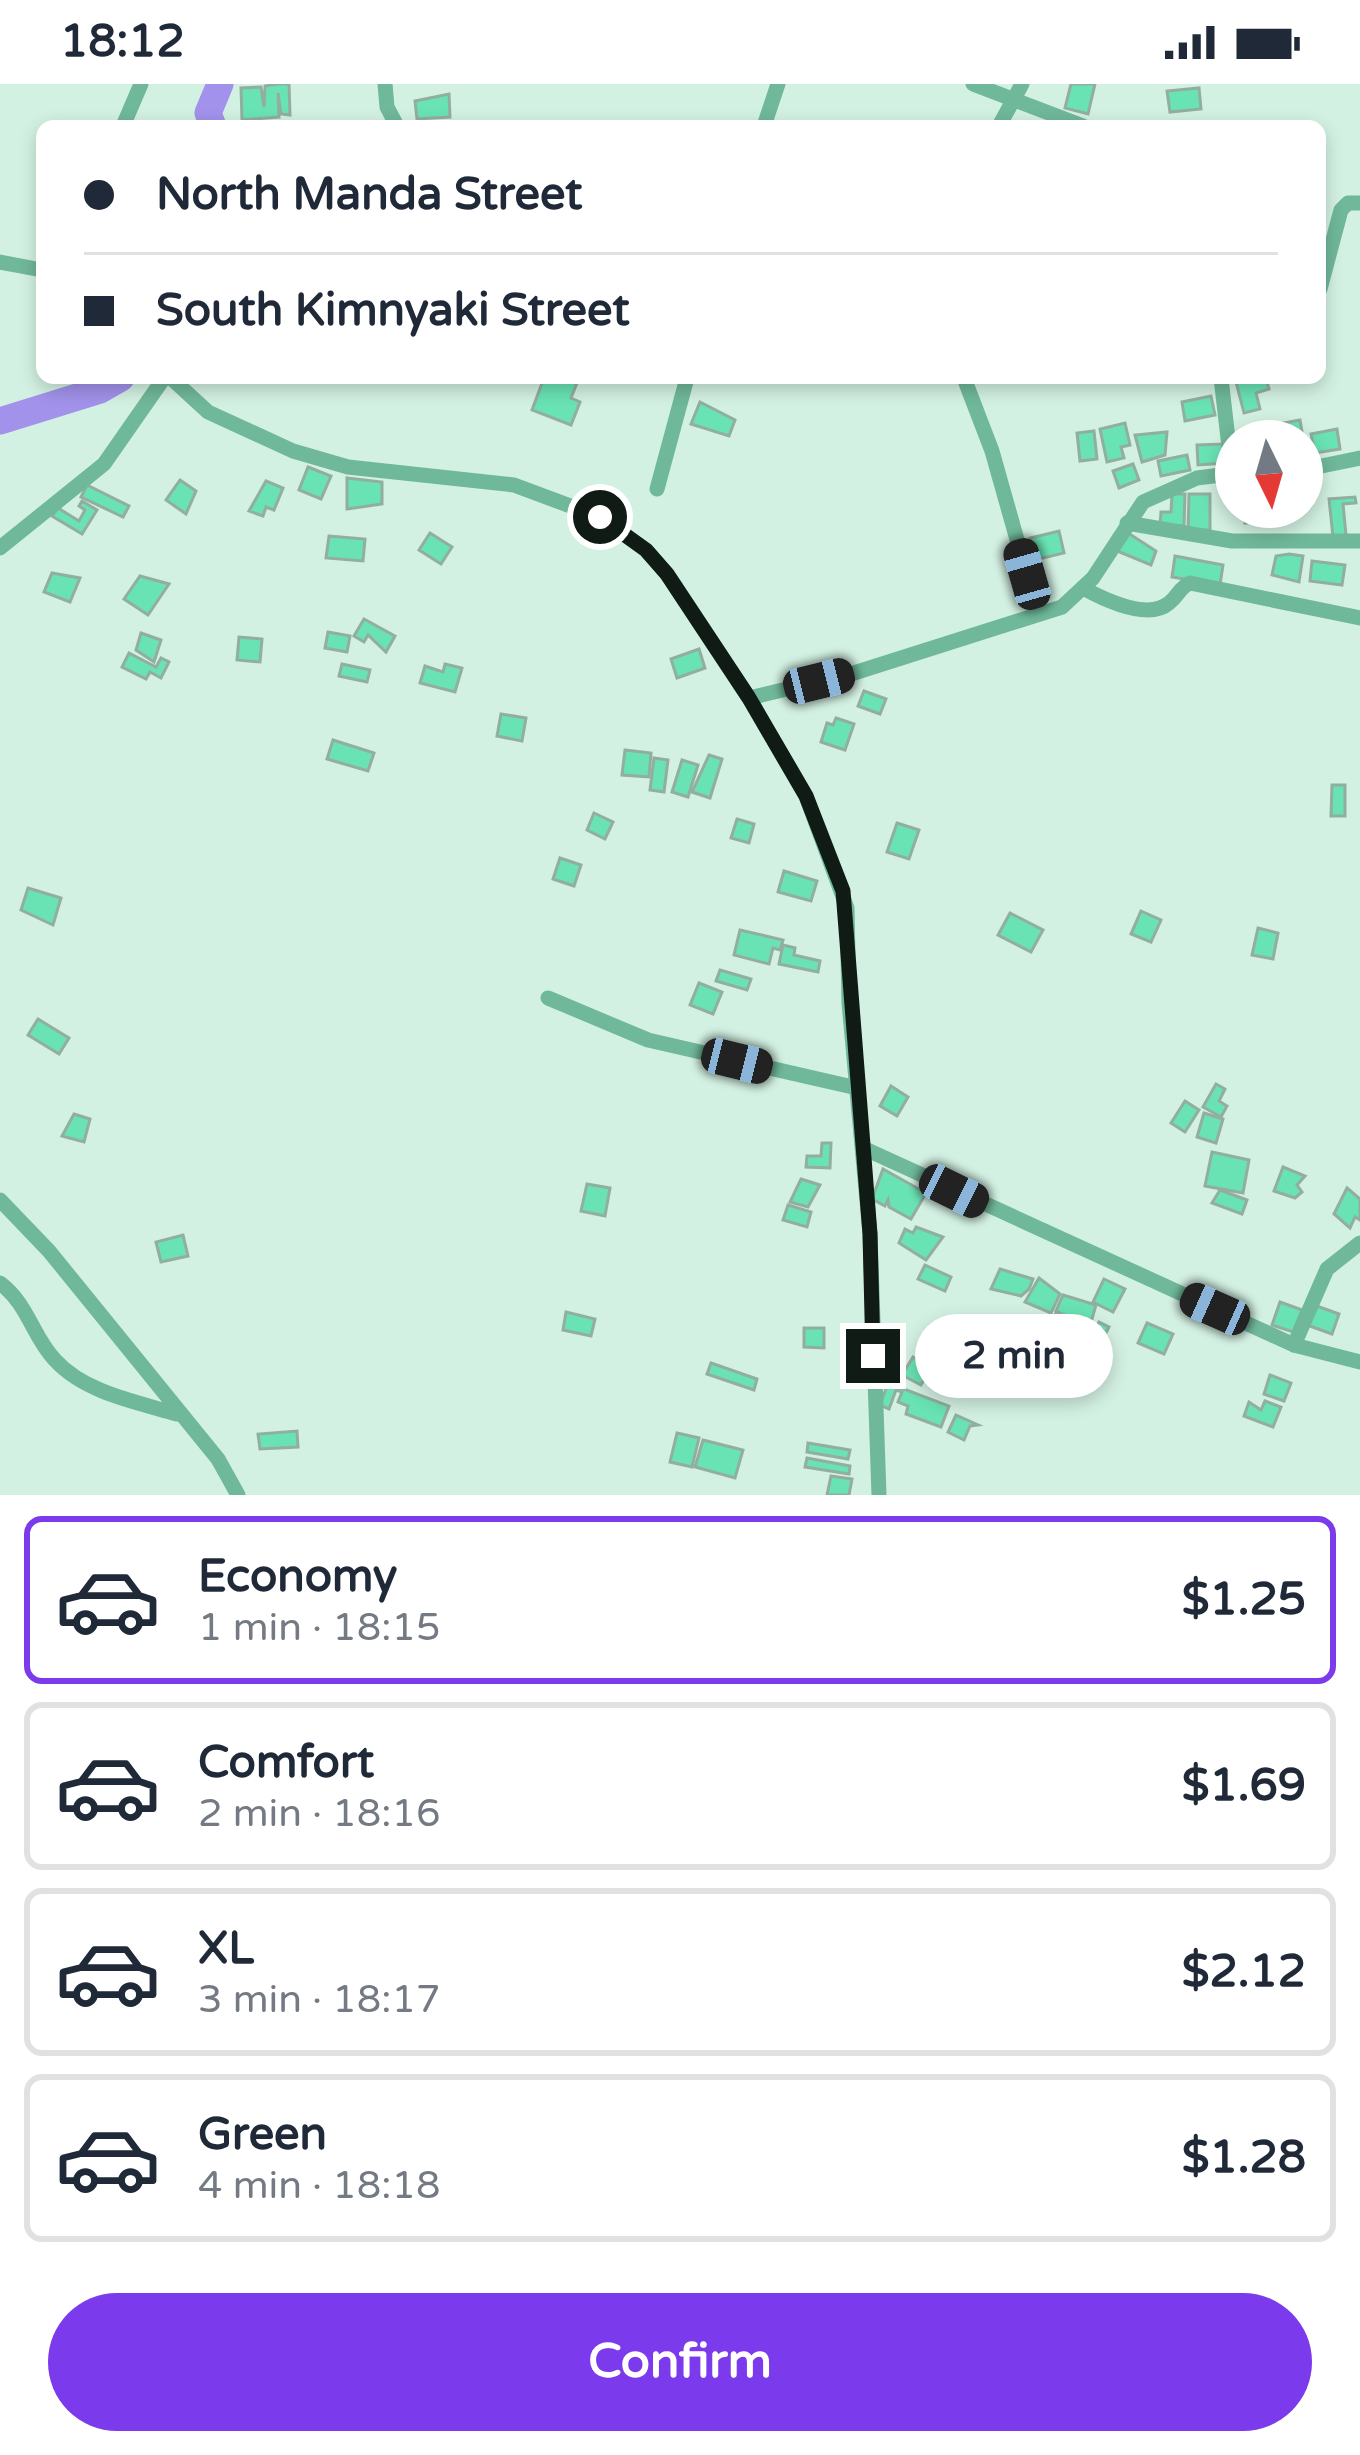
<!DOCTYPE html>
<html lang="en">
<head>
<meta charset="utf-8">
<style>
	:root { --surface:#fff; --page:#f2f2f3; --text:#1f2937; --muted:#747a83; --line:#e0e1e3; --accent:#7c3aed }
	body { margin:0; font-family:"Varela Round",sans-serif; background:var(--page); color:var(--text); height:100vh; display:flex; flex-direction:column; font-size:45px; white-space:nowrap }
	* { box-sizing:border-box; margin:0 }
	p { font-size:39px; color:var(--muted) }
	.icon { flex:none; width:66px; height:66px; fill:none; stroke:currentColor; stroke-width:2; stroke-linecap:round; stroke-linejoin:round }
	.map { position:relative; height:1411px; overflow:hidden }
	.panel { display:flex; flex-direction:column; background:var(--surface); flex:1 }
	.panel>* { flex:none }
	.banner { position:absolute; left:36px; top:36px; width:1290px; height:264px; border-radius:18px; box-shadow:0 6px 18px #0003; display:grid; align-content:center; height:264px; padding:0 48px; background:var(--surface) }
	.needle { width:78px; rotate:175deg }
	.fabs { position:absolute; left:1215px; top:336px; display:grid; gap:24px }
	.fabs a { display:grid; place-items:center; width:108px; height:108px; border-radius:50%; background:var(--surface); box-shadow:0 6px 18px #0003; font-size:60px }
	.end { position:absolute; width:54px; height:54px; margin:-27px; border:15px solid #101b16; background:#fff; box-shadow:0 0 0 6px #fff }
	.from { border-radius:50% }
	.bubble { position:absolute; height:84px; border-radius:42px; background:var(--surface); box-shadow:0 6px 18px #0003; font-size:39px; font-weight:800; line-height:84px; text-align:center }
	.car { position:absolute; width:36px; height:72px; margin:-36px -18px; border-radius:15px; box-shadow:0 0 9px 3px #0007; background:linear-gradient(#222 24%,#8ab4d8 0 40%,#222 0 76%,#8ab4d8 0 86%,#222 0) }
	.banner b { display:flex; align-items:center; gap:42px; height:114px; font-size:45px }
	.banner b+b { border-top:3px solid var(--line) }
	.banner i { width:30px; height:30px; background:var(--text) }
	ul { padding:21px 0 0; list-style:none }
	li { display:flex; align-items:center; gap:36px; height:168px; margin:0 24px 18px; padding:0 24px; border:6px solid var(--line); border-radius:18px }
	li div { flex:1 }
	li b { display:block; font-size:45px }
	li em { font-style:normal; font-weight:800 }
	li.current { border-color:var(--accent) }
	li>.icon { width:108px; height:108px; stroke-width:1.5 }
	.cta { display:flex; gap:24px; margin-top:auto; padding:24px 48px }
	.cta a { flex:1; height:138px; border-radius:72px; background:var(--accent); color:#fff; font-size:48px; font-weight:800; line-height:138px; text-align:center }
	.status { display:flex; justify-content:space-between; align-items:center; height:84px; padding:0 60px; background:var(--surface); direction:ltr }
	.status svg { height:33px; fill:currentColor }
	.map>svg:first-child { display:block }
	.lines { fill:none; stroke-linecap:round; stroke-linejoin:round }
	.river { stroke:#a292eb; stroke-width:27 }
	.building { fill:#69e3b4; stroke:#92aea1; stroke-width:3 }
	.minor { stroke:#70b89a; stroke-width:15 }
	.route { stroke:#101b16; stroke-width:15 }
</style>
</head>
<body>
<div class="status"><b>18:12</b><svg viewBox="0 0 49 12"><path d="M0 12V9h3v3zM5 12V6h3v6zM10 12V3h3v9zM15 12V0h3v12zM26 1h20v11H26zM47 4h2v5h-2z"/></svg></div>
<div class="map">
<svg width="1360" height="1411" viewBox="0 0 1360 1411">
	<rect width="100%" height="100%" fill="#d3f1e3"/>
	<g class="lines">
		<g class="river">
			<path d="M213 42 208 29 220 0"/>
			<path d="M0 337 100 306 121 294"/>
		</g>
	</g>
	<g class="building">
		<path d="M277 0H289L290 31 281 30 278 9 279 33 242 36 241 4 261 3 264 23 265 2Z"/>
		<path d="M1071 0H1095L1088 30 1065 24Z"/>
		<path d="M1199 4 1201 25 1170 28 1167 7Z"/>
		<path d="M449 10 450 33 417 35 415 17Z"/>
		<path d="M544 294 577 299 571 314 580 318 571 341 532 326Z"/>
		<path d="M1235 294H1266L1269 305 1256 309 1260 325 1244 329Z"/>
		<path d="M1211 312 1215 331 1185 337 1182 318Z"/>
		<path d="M700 318 735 336 729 352 691 340Z"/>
		<path d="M1300 336 1305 365 1302 357H1276L1273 341Z"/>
		<path d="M1125 339 1130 361 1121 363 1124 374 1107 378 1100 345Z"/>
		<path d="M1337 345 1340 365 1315 369 1311 350Z"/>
		<path d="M1094 347 1097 375 1080 377 1077 349Z"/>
		<path d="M1167 348 1165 371 1142 378 1135 351Z"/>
		<path d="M1224 360 1225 379 1198 381 1197 361Z"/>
		<path d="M1187 371 1190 386 1161 392 1158 377Z"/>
		<path d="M1133 380 1139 396 1119 404 1113 387Z"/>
		<path d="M308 383 331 392 321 415 299 406Z"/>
		<path d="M347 394 382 398V420L347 425Z"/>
		<path d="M180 396 196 407 186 430 166 416Z"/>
		<path d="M266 397 283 404 274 426 266 423 263 432 249 427Z"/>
		<path d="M87 401 129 422 123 433 81 413Z"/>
		<path d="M1172 410H1185L1184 442 1160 441 1161 428H1171Z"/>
		<path d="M1189 410H1210V446H1188Z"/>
		<path d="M1355 413 1356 419 1343 420 1346 451 1333 453 1329 415Z"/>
		<path d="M82 417 97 426 82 450 52 432 58 424 79 437 85 426 79 422Z"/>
		<path d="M1244 423H1277L1278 436 1245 439Z"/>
		<path d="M1059 447 1064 469 1035 476 1030 454Z"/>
		<path d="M1125 447 1156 467 1151 481 1117 467Z"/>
		<path d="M430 449 452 463 441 480 419 466Z"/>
		<path d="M329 452 365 455 363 477 326 474Z"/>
		<path d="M1289 470 1303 472 1299 498 1272 491 1276 472Z"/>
		<path d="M1175 472 1223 481 1220 501 1172 493Z"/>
		<path d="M1312 477 1345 481 1342 501 1310 497Z"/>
		<path d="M52 489 80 494 70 518 44 508Z"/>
		<path d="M140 492 169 500 148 531 124 515Z"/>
		<path d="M364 535 395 552 386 568 368 551 364 558 354 552Z"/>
		<path d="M328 548 350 552 347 568 325 564Z"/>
		<path d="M141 549 161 556 154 578 136 566Z"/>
		<path d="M239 553 262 555 260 578 237 576Z"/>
		<path d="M699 565 705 584 677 594 671 575Z"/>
		<path d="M129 569 156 583 161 574 169 578 161 594 150 588 146 595 122 583Z"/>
		<path d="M342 580 370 586 367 598 339 592Z"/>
		<path d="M445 580 462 584 455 608 420 599 425 582 443 588Z"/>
		<path d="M864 607 886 615 880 630 858 622Z"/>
		<path d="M501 630 526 634 522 657 497 652Z"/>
		<path d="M836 634 854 640 845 666 821 658 827 639 833 641Z"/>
		<path d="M333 656 374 669 368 687 327 675Z"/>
		<path d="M625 666 651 669 649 693 622 691Z"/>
		<path d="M709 671 722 675 710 714 692 708Z"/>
		<path d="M654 674 668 676 664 708 650 706Z"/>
		<path d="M682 676 698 681 688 713 672 708Z"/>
		<path d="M1332 701H1345V732H1331Z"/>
		<path d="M594 729 613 738 605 755 587 746Z"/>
		<path d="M737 735 754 740 749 759 731 754Z"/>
		<path d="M897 739 919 746 909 775 887 768Z"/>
		<path d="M560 774 581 781 574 802 553 795Z"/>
		<path d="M784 787 817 797 811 817 778 808Z"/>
		<path d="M28 804 61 814 53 841 21 826Z"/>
		<path d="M1141 827 1161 836 1151 858 1131 850Z"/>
		<path d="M1010 829 1043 846 1031 868 998 851Z"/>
		<path d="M1258 844 1278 849 1273 875 1252 871Z"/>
		<path d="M740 846 783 856 780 866 773 864 769 880 734 871Z"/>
		<path d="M783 861 795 864 794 871 820 877 818 888 779 880Z"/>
		<path d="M720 886 751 895 747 906 716 897Z"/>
		<path d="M699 899 722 908 713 930 690 921Z"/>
		<path d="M38 935 69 954 59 970 28 951Z"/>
		<path d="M1216 1000 1225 1005 1219 1017 1227 1022 1221 1033 1203 1023Z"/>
		<path d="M891 1002 908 1013 897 1032 880 1022Z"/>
		<path d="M1185 1017 1199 1026 1185 1048 1171 1039Z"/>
		<path d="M1204 1029 1223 1035 1216 1059 1197 1053Z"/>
		<path d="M74 1030 90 1035 84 1058 62 1052Z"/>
		<path d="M822 1059H831L830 1084 806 1083 807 1072H821Z"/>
		<path d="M1212 1068 1249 1076 1243 1109 1205 1102Z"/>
		<path d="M1283 1083 1305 1092 1297 1101 1302 1108 1295 1114 1274 1107Z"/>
		<path d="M883 1085 926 1109 911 1135 889 1123 888 1116 885 1122 872 1115Z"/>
		<path d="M801 1095 820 1101 808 1123 790 1118Z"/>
		<path d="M587 1100 610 1104 605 1132 581 1127Z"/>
		<path d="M1347 1104 1360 1115V1136L1355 1133 1350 1144 1334 1130Z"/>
		<path d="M1220 1106 1247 1116 1242 1130 1212 1119Z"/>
		<path d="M788 1121 811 1128 807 1143 783 1136Z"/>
		<path d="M916 1143 943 1153 926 1176 899 1159 905 1145 913 1149Z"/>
		<path d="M183 1151 188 1172 161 1178 156 1158Z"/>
		<path d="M925 1181 951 1193 945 1207 918 1195Z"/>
		<path d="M1000 1185 1033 1195 1029 1205 1021 1212 991 1205Z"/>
		<path d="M1039 1194 1060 1210 1051 1229 1025 1218Z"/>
		<path d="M1104 1195 1125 1205 1113 1228 1093 1218Z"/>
		<path d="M1063 1211 1096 1221 1090 1242 1056 1227Z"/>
		<path d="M1280 1218 1302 1226 1293 1248 1272 1241Z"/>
		<path d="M1314 1221 1339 1230 1332 1250 1307 1241Z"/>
		<path d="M566 1228 595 1235 591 1252 563 1246Z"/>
		<path d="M1056 1229 1095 1247 1099 1238 1109 1243 1095 1271 1047 1249Z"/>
		<circle cx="969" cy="1247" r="12"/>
		<path d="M1147 1239 1173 1250 1164 1270 1138 1259Z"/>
		<path d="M804 1244H824V1264L804 1263Z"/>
		<path d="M913 1273 931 1283 921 1301 902 1291Z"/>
		<path d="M711 1279 757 1295 754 1306 707 1290Z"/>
		<path d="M1270 1291 1291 1299 1284 1317 1264 1310Z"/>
		<path d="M888 1299 949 1322 941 1343 906 1330 908 1322 898 1318 902 1308 896 1306 889 1325 880 1321Z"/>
		<path d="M1265 1317 1281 1323 1273 1343 1244 1332 1249 1318 1261 1326Z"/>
		<path d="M956 1331 978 1341 970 1342 964 1356 948 1348Z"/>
		<path d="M297 1347 298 1363 260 1365 258 1350Z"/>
		<path d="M677 1349 699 1354 692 1383 670 1378Z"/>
		<path d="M703 1356 743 1366 735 1394 695 1383Z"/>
		<path d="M808 1359 850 1366 848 1375 807 1368Z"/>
		<path d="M807 1374 850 1382 849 1390 805 1383Z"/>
		<path d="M831 1392 852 1395 849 1411H827Z"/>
	</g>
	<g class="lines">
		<g class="minor">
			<path d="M385 0 387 23 397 42"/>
			<path d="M973 0 1083 42"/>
			<path d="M123 42 141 0"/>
			<path d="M764 42 778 0"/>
			<path d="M999 42 1022 0"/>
			<path d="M0 178 42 186"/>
			<path d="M1320 205 1341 126 1348 119H1360"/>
			<path d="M171 294 208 328 293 367 348 383 514 401 600 433 646 466 667 490 749 614 806 712 847 824 849 919 870 1150 879 1411"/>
			<path d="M964 294 992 367 1038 530"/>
			<path d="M1221 294 1232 389"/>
			<path d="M1302 386 1360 374"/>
			<path d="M657 405 687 294"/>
			<path d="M1127 439 1232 457H1360"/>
			<path d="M0 464 104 380 164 294"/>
			<path d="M1083 504C1103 515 1148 537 1169 519 1179 511 1179 504 1190 499L1360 534"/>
			<path d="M749 614 854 589 1062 523 1093 494 1143 418 1197 394 1236 389"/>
			<path d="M548 914 648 956 857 1004"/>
			<path d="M863 1064 1294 1261 1360 1278"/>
			<path d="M0 1116 49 1167 218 1375 238 1411"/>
			<path d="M0 1199C29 1221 32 1252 55 1276 85 1309 137 1318 177 1330"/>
			<path d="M1294 1261 1327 1185 1360 1159"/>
		</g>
	</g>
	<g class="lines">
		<path class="route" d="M600 433 646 466 667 490 749 614 806 712 843 807 870 1150 873 1272"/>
	</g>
</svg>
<div class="fabs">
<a><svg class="needle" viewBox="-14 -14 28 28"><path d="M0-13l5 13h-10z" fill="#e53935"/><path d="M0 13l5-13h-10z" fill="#747a83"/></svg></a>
</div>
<i class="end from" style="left:600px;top:433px"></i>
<i class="end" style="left:873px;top:1272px"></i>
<div class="bubble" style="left:915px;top:1230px;width:198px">2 min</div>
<i class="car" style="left:1027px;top:490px;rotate:344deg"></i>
<i class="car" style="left:819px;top:597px;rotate:76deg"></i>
<i class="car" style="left:737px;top:977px;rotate:104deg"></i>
<i class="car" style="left:954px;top:1107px;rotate:116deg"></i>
<i class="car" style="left:1215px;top:1225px;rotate:294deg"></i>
<div class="banner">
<b><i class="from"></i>North Manda Street</b>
<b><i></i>South Kimnyaki Street</b>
</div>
</div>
<section class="panel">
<ul>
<li class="current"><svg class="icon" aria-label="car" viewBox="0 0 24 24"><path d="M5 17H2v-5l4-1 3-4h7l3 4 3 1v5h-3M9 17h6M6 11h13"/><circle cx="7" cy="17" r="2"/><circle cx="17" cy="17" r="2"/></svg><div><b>Economy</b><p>1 min · 18:15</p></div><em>$1.25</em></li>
<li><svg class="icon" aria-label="car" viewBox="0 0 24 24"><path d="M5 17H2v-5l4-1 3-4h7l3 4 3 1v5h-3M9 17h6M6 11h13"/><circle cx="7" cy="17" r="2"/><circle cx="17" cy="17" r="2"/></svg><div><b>Comfort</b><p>2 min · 18:16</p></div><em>$1.69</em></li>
<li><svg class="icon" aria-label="car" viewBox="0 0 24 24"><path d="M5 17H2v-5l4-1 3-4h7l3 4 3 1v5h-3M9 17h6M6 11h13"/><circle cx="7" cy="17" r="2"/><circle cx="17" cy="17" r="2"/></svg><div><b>XL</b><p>3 min · 18:17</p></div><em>$2.12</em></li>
<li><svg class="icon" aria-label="car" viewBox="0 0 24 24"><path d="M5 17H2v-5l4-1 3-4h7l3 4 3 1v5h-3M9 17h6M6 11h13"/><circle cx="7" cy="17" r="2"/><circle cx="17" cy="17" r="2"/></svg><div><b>Green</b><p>4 min · 18:18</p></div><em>$1.28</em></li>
</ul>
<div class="cta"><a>Confirm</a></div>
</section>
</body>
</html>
